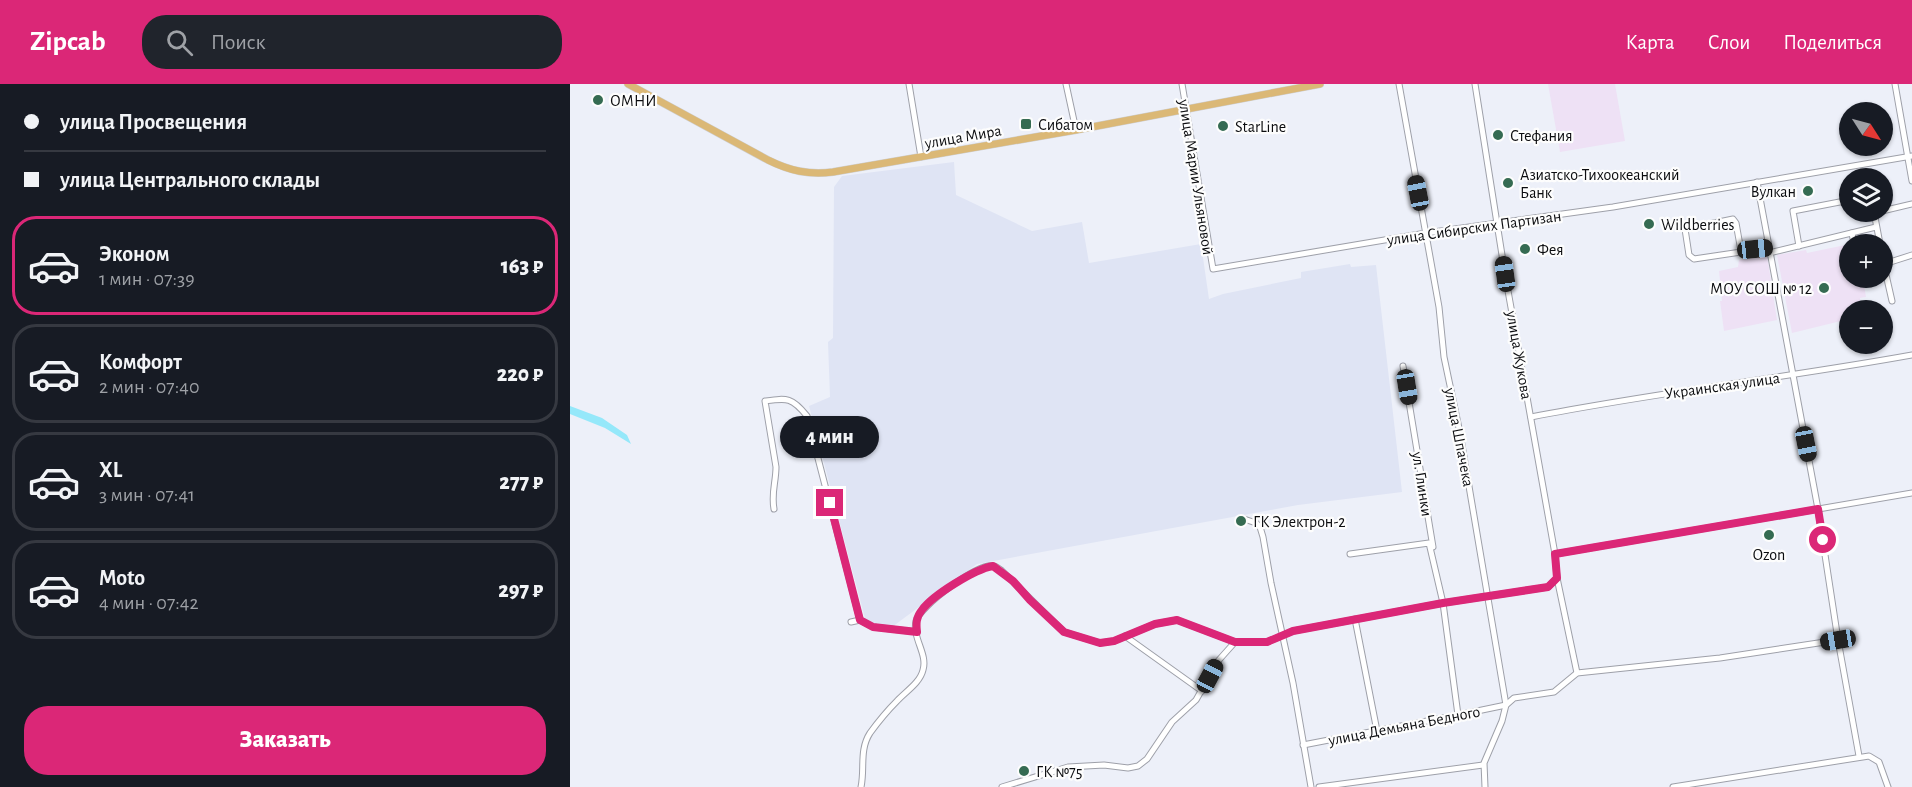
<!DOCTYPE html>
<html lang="ru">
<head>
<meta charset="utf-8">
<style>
	:root { --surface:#171b24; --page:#20242c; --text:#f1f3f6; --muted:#9ea1a6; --line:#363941; --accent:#db2777 }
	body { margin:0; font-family:"Alegreya Sans",sans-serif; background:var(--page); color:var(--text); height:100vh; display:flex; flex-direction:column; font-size:22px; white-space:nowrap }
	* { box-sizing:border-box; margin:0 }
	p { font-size:20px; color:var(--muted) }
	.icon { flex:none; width:33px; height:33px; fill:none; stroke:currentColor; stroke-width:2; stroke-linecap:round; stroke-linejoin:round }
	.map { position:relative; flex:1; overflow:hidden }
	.details { display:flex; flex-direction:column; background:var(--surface); width:570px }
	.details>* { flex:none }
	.banner { display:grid; align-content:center; height:132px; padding:0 24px; background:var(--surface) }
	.needle { width:39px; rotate:126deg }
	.controls { position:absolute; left:1269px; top:18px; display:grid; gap:12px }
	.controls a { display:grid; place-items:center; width:54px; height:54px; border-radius:50%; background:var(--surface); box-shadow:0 2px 4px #0004; font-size:30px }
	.end { position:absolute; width:27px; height:27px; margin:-14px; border:8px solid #db2777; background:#fff; box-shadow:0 0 0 3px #fff }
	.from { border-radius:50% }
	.bubble { position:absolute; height:42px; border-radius:21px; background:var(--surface); box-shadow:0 2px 4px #0004; font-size:20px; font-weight:800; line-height:42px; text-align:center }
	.car { position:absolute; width:18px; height:36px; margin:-18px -9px; border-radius:8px; box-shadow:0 0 4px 2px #0007; background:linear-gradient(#222 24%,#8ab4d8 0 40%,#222 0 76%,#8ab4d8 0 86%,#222 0) }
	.banner b { display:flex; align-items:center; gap:21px; height:57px; font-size:22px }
	.banner b+b { border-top:2px solid var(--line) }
	.banner i { width:15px; height:15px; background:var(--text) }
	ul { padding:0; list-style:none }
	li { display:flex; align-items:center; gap:18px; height:99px; margin:0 12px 9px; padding:0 12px; border:3px solid var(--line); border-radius:24px }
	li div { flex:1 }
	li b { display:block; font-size:22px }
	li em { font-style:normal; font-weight:800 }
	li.selected { border-color:var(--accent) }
	li>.icon { width:54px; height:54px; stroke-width:1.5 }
	.cta { display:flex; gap:12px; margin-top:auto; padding:12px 24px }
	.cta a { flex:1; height:69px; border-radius:24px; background:var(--accent); color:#fff; font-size:24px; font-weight:800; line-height:69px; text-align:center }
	header { display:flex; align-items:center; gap:36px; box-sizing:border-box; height:84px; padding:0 30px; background:var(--accent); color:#fff }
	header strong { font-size:28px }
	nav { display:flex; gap:33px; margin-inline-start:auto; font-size:21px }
	.search { width:420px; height:54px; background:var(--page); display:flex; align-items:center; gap:15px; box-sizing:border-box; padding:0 21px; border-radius:24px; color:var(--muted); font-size:22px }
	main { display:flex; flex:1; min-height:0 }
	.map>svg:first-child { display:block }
	.built { fill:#dfe4f4 }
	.education { fill:#eee1f5 }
	.water { fill:#95e8fa }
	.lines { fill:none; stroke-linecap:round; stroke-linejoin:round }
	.minor-casing { stroke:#9ea0a9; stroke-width:7 }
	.major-casing { stroke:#cececf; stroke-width:8 }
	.minor { stroke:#fff; stroke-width:5 }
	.major { stroke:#dbb876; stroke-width:7 }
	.route { stroke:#db2777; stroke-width:8 }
	.poi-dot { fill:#356b52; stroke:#fdfdfd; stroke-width:2 }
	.labels { text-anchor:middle; stroke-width:4.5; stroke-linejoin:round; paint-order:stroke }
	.poi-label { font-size:16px; fill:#0b0c0f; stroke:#fdfdfd; text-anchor:start }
	.street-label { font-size:16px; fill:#0b0c0f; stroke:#fdfdfd }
</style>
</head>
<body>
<header>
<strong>Zipcab</strong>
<div class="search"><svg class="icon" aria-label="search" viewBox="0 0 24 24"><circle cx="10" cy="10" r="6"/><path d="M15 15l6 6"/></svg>Поиск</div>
<nav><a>Карта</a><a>Слои</a><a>Поделиться</a></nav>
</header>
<main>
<section class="details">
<div class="banner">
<b><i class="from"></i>улица Просвещения</b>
<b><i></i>улица Центрального склады</b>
</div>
<ul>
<li class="selected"><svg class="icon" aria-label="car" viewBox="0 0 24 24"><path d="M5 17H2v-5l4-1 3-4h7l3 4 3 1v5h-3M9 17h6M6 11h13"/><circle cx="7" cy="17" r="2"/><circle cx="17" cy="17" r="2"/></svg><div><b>Эконом</b><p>1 мин · 07:39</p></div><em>163 ₽</em></li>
<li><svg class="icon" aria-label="car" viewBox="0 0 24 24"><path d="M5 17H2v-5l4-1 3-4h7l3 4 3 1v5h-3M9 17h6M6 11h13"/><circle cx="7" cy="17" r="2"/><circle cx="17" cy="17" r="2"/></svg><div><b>Комфорт</b><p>2 мин · 07:40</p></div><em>220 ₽</em></li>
<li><svg class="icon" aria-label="car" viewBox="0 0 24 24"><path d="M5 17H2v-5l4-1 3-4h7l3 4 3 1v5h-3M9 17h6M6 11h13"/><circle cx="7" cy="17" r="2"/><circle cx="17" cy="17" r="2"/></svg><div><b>XL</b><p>3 мин · 07:41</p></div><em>277 ₽</em></li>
<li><svg class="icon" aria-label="car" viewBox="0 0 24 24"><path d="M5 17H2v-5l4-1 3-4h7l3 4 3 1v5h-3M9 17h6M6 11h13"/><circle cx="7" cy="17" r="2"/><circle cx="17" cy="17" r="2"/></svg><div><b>Moto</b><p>4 мин · 07:42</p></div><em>297 ₽</em></li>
</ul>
<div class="cta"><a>Заказать</a></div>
</section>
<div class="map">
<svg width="1342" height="703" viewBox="0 0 1342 703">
	<rect width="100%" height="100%" fill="#edf0f9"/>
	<path class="built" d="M384 78 386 111 462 147 512 138 519 179 631 160 639 215 653 210 731 194V188L780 180 781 183 806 181 832 408 728 421 407 480 322 543 296 538 239 322 260 313 258 258 263 254 264 103 272 92Z"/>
	<g class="education">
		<path d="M978 0H1045L1055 57 990 68Z"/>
		<path d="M1280 160V194H1293V195L1296 213 1290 214 1291 226H1280L1279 235 1222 249 1207 171 1236 166 1237 169Z"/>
		<path d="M1197 171 1207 236 1154 247 1150 217H1152L1149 187 1168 183 1169 176Z"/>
	</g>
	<path class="water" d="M0 322 32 334 57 351 61 360 35 344 0 330Z"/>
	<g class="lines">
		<g class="minor-casing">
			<g id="minor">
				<path d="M339 0 351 73"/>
				<path d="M496 0 506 46"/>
				<path d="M612 0 643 185 856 149 1043 123 1342 72"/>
				<path d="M829 0 869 223 874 273 890 349 936 621 932 637 914 679 915 703"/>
				<path d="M1325 0 1342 97"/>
				<path d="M1187 98 1248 425 1268 556 1289 672"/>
				<path d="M1312 127 1342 120"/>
				<path d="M1304 128 1310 160"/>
				<path d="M1282 149 1284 160"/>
				<path d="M1229 162 1223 127 1280 116"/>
				<path d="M1171 167 1166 139 1163 135 1115 145 1119 171 1124 175 1198 164"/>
				<path d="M1199 169 1306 143"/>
				<path d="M1312 173 1322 217"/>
				<path d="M1314 180 1342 171"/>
				<path d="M833 282 863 463"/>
				<path d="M961 333C1088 308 1215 294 1342 271"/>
				<path d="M204 425C201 409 206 398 206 383L195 317C217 314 222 313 237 332L290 536 303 543 347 548"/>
				<path d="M674 435 686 439 690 443 693 453 701 499 723 599 741 703"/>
				<path d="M780 470 859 459 873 519 888 631"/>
				<path d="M985 470 1342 409"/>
				<path d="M987 494 1007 589"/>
				<path d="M785 535 807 647"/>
				<path d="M281 538 290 536"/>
				<path d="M555 552 632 607"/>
				<path d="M733 661 888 631 936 621 944 614 984 608 1007 589 1150 574 1268 556"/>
				<path d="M291 703C295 685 289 666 300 649 308 638 317 627 327 617 335 608 350 599 353 586 358 570 342 554 346 537 350 522 408 479 423 482 426 482 428 484 431 486L494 548 530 559 544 557 585 540 607 536 665 558H697L723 547 873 519 978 503 987 494 985 470 935 190 905 0"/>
				<path d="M432 703 498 683 534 681 558 684 568 682 577 675 602 638 626 616 648 577 665 558"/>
				<path d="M749 703 913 681"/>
				<path d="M1103 703 1299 672 1309 678 1318 703"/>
			</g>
		</g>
		<g class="major-casing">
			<path id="major" d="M58 0 198 76C220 87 239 91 263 88L506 46 750 0"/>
		</g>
		<use href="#minor" class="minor"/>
		<use href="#major" class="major"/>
	</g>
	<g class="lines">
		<path class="route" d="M260 419 290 536 303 543 347 548C346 540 346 533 352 526 363 511 405 485 423 482L443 497 460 516 494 548 530 559 544 557 585 540 607 536 665 558H697L723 547 873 519 978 503 987 494 985 470 1248 425 1253 456"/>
	</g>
	<g class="poi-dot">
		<circle cx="28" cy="16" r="6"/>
		<rect x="450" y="34" width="12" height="12" rx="3"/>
		<circle cx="653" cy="42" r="6"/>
		<circle cx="928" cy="51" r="6"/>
		<circle cx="938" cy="99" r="6"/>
		<circle cx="1238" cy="107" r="6"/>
		<circle cx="1079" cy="140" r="6"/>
		<circle cx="955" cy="165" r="6"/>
		<circle cx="1254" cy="204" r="6"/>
		<circle cx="671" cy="437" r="6"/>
		<circle cx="1199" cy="451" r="6"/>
		<circle cx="454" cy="687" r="6"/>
	</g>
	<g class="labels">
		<g class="poi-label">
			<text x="40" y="22">ОМНИ</text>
			<text x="468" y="46">Сибатом</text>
			<text x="665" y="48">StarLine</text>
			<text x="940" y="57">Стефания</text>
			<text x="950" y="96">Азиатско-Тихоокеанский<tspan x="950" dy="18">Банк</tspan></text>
			<text x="1226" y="113" text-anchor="end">Вулкан</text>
			<text x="1091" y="146">Wildberries</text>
			<text x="967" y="171">Фея</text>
			<text x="1242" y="210" text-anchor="end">МОУ СОШ № 12</text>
			<text x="683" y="443">ГК Электрон-2</text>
			<text x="1199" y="476" text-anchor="middle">Ozon</text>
			<text x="466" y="693">ГК №75</text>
		</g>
		<g class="street-label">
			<text transform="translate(393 52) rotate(-10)" y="6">улица Мира</text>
			<text transform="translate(627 93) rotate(81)" y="6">улица Марии Ульяновой</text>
			<text transform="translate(904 143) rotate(-8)" y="6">улица Сибирских Партизан</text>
			<text transform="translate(950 271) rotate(80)" y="6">улица Жукова</text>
			<text transform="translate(1152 301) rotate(-8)" y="6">Украинская улица</text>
			<text transform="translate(890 353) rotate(79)" y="6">улица Шпачека</text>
			<text transform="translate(853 400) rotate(81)" y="6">ул. Глинки</text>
			<text transform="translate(834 641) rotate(-11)" y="6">улица Демьяна Бедного</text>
		</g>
	</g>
</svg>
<div class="controls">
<a><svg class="needle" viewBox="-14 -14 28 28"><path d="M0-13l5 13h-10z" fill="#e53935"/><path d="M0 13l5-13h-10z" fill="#9ea1a6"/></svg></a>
<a><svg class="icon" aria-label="layers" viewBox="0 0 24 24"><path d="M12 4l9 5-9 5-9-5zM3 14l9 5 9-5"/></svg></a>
<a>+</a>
<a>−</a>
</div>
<i class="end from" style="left:1253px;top:456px"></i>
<i class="end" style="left:260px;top:419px"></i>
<div class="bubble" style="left:210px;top:332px;width:99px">4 мин</div>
<i class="car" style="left:848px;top:109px;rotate:349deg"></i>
<i class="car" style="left:1185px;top:165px;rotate:84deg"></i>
<i class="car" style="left:935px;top:190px;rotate:352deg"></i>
<i class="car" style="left:837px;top:303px;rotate:171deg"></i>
<i class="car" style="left:1236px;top:360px;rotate:169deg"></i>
<i class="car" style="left:1268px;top:556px;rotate:261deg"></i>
<i class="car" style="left:640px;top:592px;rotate:28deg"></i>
</div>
</main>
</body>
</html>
